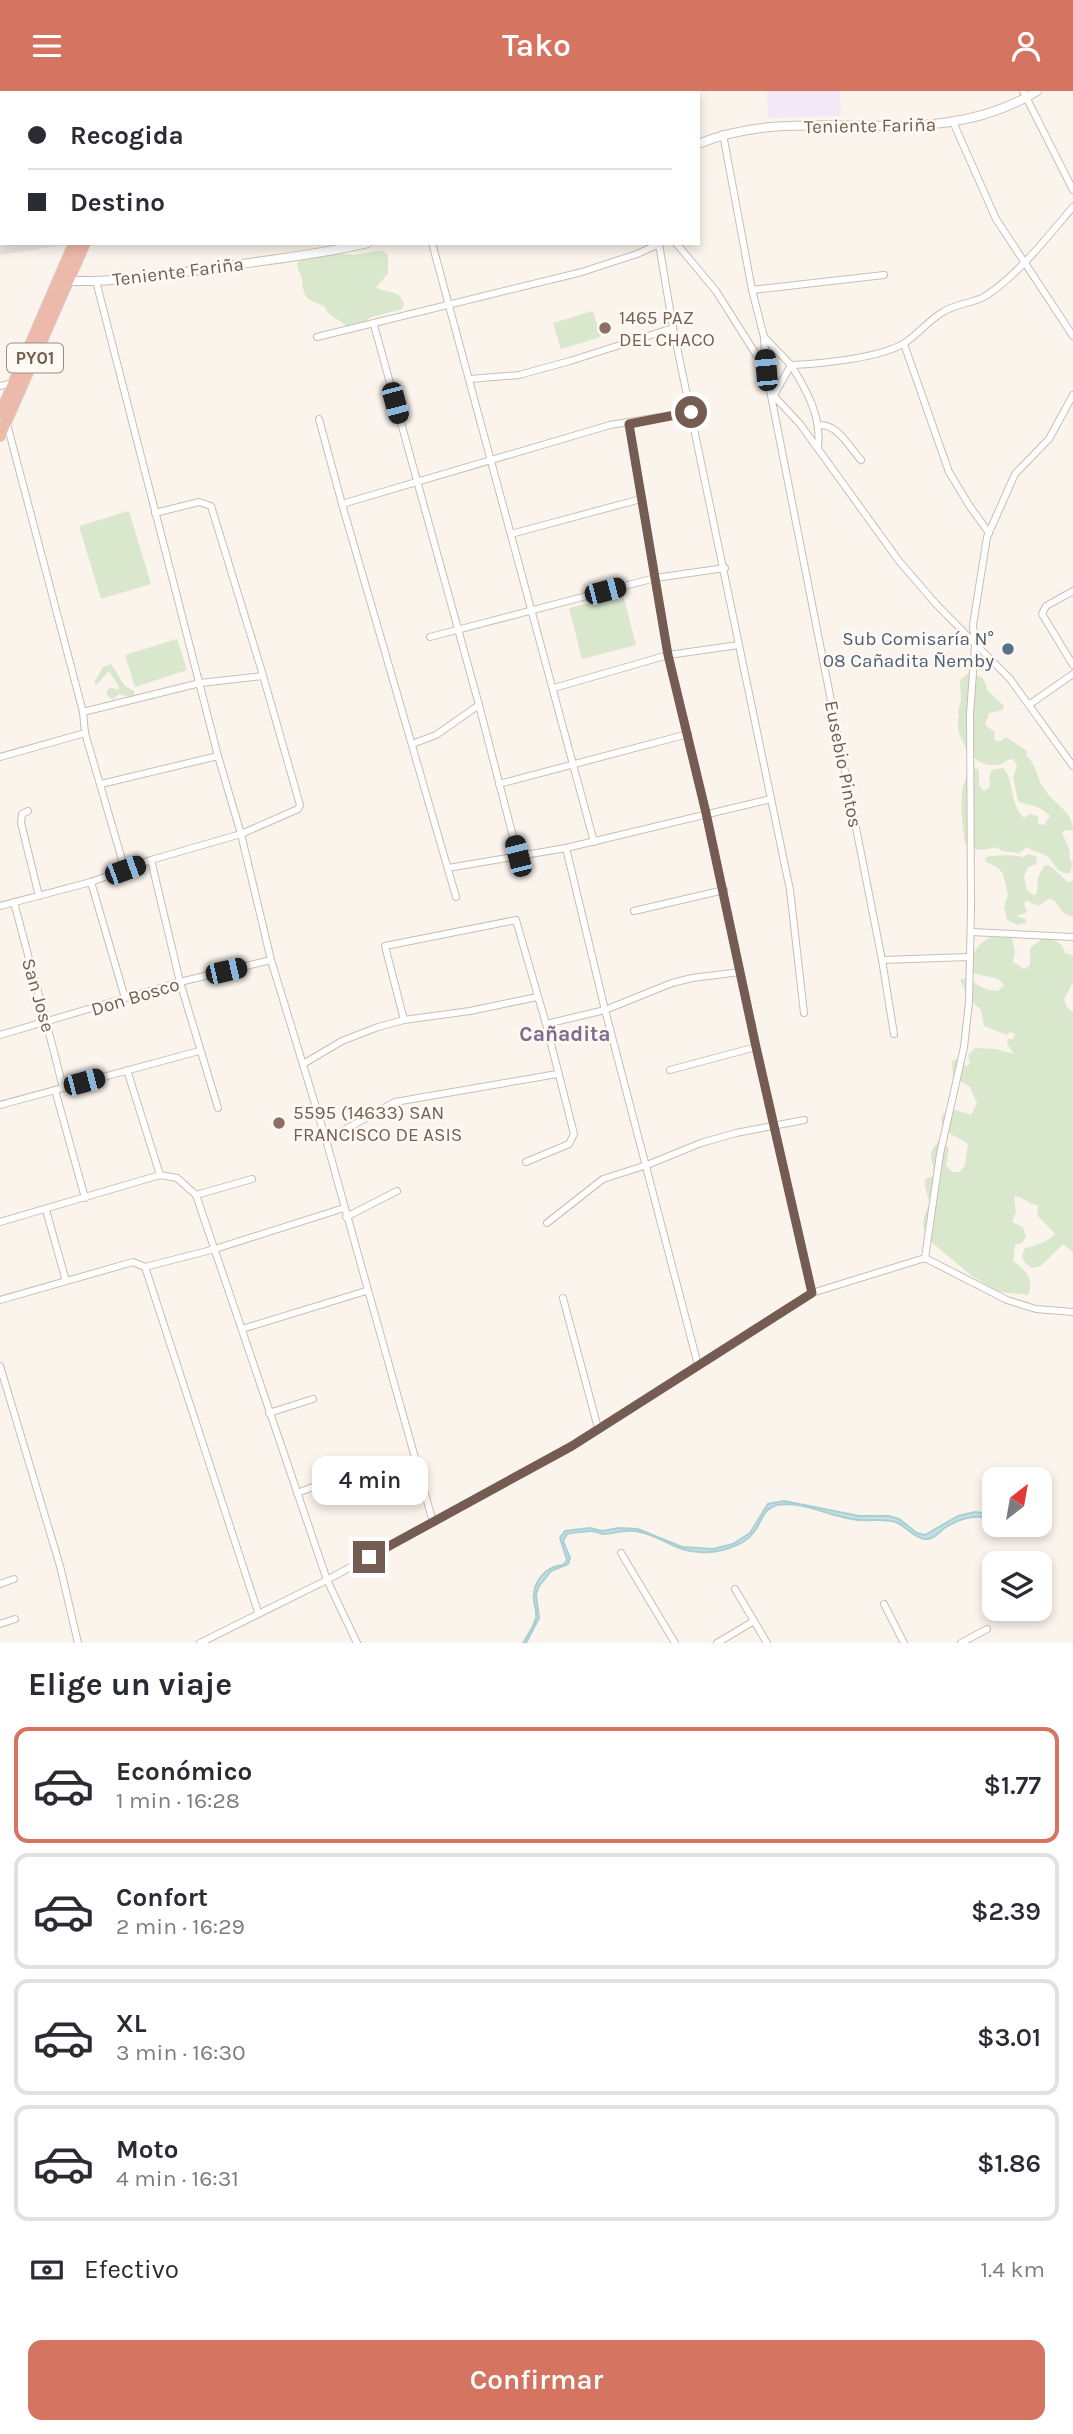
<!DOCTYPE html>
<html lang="es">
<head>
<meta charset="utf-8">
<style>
	:root { --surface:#fff; --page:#f2f2f3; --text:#2b2b33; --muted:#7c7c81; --line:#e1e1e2; --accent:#d57461 }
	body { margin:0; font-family:Karla,sans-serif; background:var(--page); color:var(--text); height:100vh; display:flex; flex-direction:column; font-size:26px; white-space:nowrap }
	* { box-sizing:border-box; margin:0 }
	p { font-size:23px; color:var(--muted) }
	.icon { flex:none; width:38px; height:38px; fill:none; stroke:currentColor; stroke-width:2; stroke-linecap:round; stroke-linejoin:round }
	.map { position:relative; height:1552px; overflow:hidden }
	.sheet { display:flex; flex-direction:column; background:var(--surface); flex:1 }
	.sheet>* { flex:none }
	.hud { position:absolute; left:0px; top:0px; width:700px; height:154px; box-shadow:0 4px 10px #0003; display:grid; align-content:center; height:154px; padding:0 28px; background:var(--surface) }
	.needle { width:46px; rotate:31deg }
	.tools { position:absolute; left:982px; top:1376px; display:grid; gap:14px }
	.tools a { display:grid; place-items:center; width:70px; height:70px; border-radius:14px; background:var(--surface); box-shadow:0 4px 10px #0003; font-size:35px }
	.end { position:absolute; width:32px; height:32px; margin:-16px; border:9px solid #745c52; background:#fff; box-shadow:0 0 0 4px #fff }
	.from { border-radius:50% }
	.bubble { position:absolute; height:49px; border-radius:14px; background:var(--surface); box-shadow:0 4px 10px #0003; font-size:23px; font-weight:600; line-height:49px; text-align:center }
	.car { position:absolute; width:21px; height:42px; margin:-21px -10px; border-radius:9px; box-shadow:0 0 5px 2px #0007; background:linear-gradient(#222 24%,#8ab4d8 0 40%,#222 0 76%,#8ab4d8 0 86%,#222 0) }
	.hud b { display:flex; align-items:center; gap:24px; height:66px; font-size:26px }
	.hud b+b { border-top:2px solid var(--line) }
	.hud i { width:18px; height:18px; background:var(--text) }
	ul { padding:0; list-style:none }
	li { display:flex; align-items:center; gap:21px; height:116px; margin:0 14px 10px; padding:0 14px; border:4px solid var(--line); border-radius:14px }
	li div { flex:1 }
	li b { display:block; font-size:26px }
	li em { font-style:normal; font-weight:600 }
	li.selected { border-color:var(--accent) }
	li>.icon { width:63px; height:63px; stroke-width:1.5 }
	h2 { padding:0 28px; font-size:32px; line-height:84px }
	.pay { display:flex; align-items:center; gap:18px; height:77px; padding:0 28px; font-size:26px }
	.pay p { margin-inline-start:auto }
	.cta { display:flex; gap:14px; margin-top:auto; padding:14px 28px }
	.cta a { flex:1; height:80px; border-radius:14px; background:var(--accent); color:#fff; font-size:28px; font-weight:600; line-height:80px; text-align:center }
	header { display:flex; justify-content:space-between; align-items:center; height:91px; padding:0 28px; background:var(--accent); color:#fff; font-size:32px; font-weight:600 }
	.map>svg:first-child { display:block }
	.industrial { fill:#ebe5e1 }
	.education { fill:#f1e9f7 }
	.green { fill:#d9e7cc }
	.water { fill:#c3e0e3; stroke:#aacfd3; stroke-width:2 }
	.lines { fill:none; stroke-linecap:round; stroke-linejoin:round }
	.street-casing { stroke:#ccbdb3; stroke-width:8 }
	.secondary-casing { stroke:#cebdb1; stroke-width:10 }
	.highway-casing { stroke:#d8d1cf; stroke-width:12 }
	.street { stroke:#fff; stroke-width:6 }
	.secondary { stroke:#fff; stroke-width:8 }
	.highway { stroke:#edb9ab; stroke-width:10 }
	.route { stroke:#745c52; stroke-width:9 }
	.education-dot { fill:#8d6e63; stroke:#fdf9f3; stroke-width:2.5 }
	.service-dot { fill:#5c6f8a; stroke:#fdf9f3; stroke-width:2.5 }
	.labels { text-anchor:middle; stroke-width:5; stroke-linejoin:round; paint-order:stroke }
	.shield { fill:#fdf9f3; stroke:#9d8b82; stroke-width:2 }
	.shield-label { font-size:18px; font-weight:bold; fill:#745c52 }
	.street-label { font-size:19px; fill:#745c52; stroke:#fdf9f3 }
	.education-label { font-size:19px; fill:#785e54; stroke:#fdf9f3; text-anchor:start }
	.service-label { font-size:19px; fill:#4e5e75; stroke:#fdf9f3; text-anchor:end }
	.neighbourhood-label { font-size:21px; font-weight:bold; fill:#806a8e; stroke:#fdf9f3 }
</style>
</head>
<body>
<header><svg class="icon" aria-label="menu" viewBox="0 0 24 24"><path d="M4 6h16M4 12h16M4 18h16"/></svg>Tako<svg class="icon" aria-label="person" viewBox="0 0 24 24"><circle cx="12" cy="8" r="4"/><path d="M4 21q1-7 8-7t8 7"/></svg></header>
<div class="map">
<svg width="1073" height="1552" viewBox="0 0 1073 1552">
	<rect width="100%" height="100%" fill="#fbf4ed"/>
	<path class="industrial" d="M0 0H131L2 2V152L66 154 0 164Z"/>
	<path class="education" d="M767 0H840L841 25 768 27Z"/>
	<g class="green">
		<path d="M378 160H383L388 164V183L376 196C386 203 399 197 404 213L402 218 369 227 362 235 352 239 327 221 325 216C307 207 304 210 302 188 301 182 297 179 297 172L301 169 335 162 354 164Z"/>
		<path d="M593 220 601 246 561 258 553 232Z"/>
		<path d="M129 420 151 493 101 508 79 435Z"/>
		<path d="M623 504 636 554 582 568 569 517Z"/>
		<path d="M177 548 187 579 135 596 125 564Z"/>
		<path d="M111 573 125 595 134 600V607L119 603 113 609 106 603 109 596 118 599 119 596 109 580 96 594 94 592 103 576Z"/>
		<path d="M969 582 983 587 988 600 1004 615 1003 619 989 622 985 634 995 641 994 649 999 651 1006 646 1027 660 1026 664C1037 674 1036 687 1045 699 1056 715 1073 720 1073 740L1065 739 1062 742 1069 757 1070 769 1073 772 1070 782C1054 784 1055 768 1043 763 1037 760 1032 760 1027 756L1019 762 1003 760 995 756C985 760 973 760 965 752 962 730 956 696 972 677L979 678V694L984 700 990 696 989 686 992 679 1003 677C1016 692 1008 711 1024 727L1030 723 1038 725V733L1044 734 1050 725C1040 714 1031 716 1018 710L1013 686 1017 675 1013 668C1006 668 1004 673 997 674 976 677 962 655 958 638 957 631 960 627 958 621L961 608 960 589Z"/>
		<path d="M1028 763 1036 765 1037 773 1028 776 1024 785 1027 800 1034 804 1037 802 1038 786 1044 775 1049 774 1068 791 1073 790V826L1063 822 1054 809 1049 808 1038 815 1026 809 1024 813 1027 821 1016 825 1026 828V832L1018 834 1007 829 1004 815 1008 804 1003 783 998 777 986 771 985 767 989 765C1000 765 1012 763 1023 766Z"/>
		<path d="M1003 843 1012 847 1015 861 1013 871 1024 878 1030 874V857L1044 846C1054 849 1063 851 1065 862L1073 864V891L1064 908 1067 916 1073 922V1161L1063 1153 1041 1175 1032 1177 1025 1172 1022 1165 1025 1157C1033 1156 1051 1149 1055 1143L1037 1124 1038 1114C1029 1114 1023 1105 1014 1105L1016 1121 1012 1131 1023 1136 1026 1145 1022 1152 1015 1154 1013 1170C1026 1179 1035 1189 1028 1204L1001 1201 994 1198 972 1185 930 1150C920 1138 922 1126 930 1112L925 1097V1088L933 1085C936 1069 923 1065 940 1049L949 1057 946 1074 952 1081H960L965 1074 968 1053C957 1044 938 1043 942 1024 951 1015 960 1020 971 1024L977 1012 970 996 953 986 952 970 957 968 959 972 967 975 970 972 968 964 975 957 996 958 1014 963 1007 953 1008 948H1013L1015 943 1010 941 1007 944 984 935 981 919 968 907 960 889 967 886C978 895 984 899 998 900L1004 894 998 888 973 882C968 859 982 847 1003 843Z"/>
	</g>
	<path class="water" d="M784 1410 859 1425H889L899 1428 917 1442 925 1444 958 1425 975 1421 991 1423 994 1424V1428C976 1423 959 1427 943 1438 938 1442 933 1449 925 1448 914 1447 908 1437 898 1432 887 1427 872 1430 861 1429 834 1428 804 1409 777 1414 762 1418 762 1431 754 1441 743 1456 717 1462 700 1461 677 1461 661 1445 640 1441 625 1437 615 1443 603 1443 602 1443 594 1440 592 1440 589 1440 570 1442 567 1443L563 1450 570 1467 568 1473 551 1480 539 1495 536 1503 539 1527 526 1552H523C528 1544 534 1535 536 1527 537 1521 535 1515 534 1510 532 1492 545 1475 563 1474L567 1469 560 1447 565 1440 590 1437 602 1440 619 1437 638 1438 682 1456 713 1458 733 1453 750 1442 768 1413Z"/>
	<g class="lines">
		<g class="street-casing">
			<g id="street">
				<path d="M238 0V2"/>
				<path d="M408 0V2"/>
				<path d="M483 0V2"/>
				<path d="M1023 0 1073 99"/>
				<path d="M953 31 996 128 1073 245"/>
				<path d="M723 43 752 199 764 246"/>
				<path d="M432 152 594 751"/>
				<path d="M676 152 716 200 764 276"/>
				<path d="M96 190 218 665"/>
				<path d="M752 199 884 184"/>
				<path d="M374 234 479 614 518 765"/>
				<path d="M317 246 582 181 637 163 659 153 673 237 790 799 804 922"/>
				<path d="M904 253 949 381 969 414 989 442"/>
				<path d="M470 288 519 284 570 270 673 237"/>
				<path d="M0 295 13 292"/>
				<path d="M774 305 800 333 899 470 936 513 1010 588 1073 675"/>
				<path d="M773 306 791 274C807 300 822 326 818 357"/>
				<path d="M319 328 342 413 456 806"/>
				<path d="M7 333 83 621 85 642 125 779"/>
				<path d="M629 333 668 564 706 722 756 956 812 1202"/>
				<path d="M819 334C838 333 849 356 861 369"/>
				<path d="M342 413 610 334 691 321"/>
				<path d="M511 443 641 408"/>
				<path d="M1073 500 1046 515 1042 523 1073 574"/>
				<path d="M430 546 655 487 725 477"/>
				<path d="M554 597 668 564 739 554"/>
				<path d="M1030 613 1073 583"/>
				<path d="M83 621 200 592 263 585"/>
				<path d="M412 653 436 644 479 614"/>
				<path d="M0 666 85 642"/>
				<path d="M101 693 218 665 241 743 271 869 326 1049 433 1431"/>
				<path d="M499 693 688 643"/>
				<path d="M28 720 22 723 21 732 39 805"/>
				<path d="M566 757 605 919 698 1274"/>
				<path d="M151 769 180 891 218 1017"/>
				<path d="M448 777 566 757 771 708"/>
				<path d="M91 791 125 907"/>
				<path d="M14 811C30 873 48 935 63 997"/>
				<path d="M0 815 91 791 151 769 241 743 298 718 300 714 262 581 211 415 199 411 155 422"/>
				<path d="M634 820 724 799"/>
				<path d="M971 841 1073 846"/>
				<path d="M882 869 969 866"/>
				<path d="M404 929 385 855 516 829 546 933 574 1043 569 1053 526 1071"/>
				<path d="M546 933 605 919 672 892 692 887 740 881"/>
				<path d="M894 943 882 869 766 279 764 246 791 274C819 273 883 267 906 251 919 242 929 229 943 221 956 212 974 213 987 204 1018 184 1049 144 1073 116"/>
				<path d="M0 944 180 891 271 869"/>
				<path d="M303 973 342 950 378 936 404 929 470 920 537 906"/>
				<path d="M127 979 160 1084"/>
				<path d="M670 979 756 956"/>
				<path d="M55 999 85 1107"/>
				<path d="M0 1014 199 960"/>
				<path d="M326 1049 395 1011 557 983"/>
				<path d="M196 1104 252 1088"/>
				<path d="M46 1119 66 1190"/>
				<path d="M346 1126 397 1100"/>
				<path d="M0 1131 160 1084 177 1087 196 1104 327 1489 200 1552"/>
				<path d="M547 1132 603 1088 647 1074 701 1052 736 1042 804 1029"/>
				<path d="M925 1167 940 1063 964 956 969 911 971 818 970 623 975 554 973 534 987 446 1015 383 1049 348 1073 304"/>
				<path d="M145 1176 215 1158 344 1117"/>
				<path d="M563 1207 598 1337"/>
				<path d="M0 1209 133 1171 145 1176 258 1521"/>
				<path d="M242 1238 366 1200"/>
				<path d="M0 1275 60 1475 78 1552"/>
				<path d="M269 1322 313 1308"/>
				<path d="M297 1402 348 1383"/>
				<path d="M621 1462 675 1552"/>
				<path d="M0 1493 14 1488"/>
				<path d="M735 1498 767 1552"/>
				<path d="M884 1513 904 1552"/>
				<path d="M0 1533 15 1528"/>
				<path d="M357 1552 327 1489 571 1355 812 1202 925 1167 1007 1209 1036 1218 1073 1221"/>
				<path d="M717 1552 754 1530"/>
				<path d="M961 1552 987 1538"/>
			</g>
		</g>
		<g class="secondary-casing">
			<g id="secondary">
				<path d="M568 0 570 2"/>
				<path d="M576 0 577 2"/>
				<path d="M698 53C806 8 931 67 1037 0"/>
				<path d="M69 190C127 191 185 181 241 173 284 167 326 162 368 152"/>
			</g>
		</g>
		<g class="highway-casing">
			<g id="highway">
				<path d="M138 2 139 0"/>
				<path d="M149 2 150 0"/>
				<path d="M0 323 74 152"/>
				<path d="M0 345 85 152"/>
			</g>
		</g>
		<use href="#street" class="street"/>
		<use href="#secondary" class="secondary"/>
		<use href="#highway" class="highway"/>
	</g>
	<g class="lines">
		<path class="route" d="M369 1466 572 1355 812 1202 756 956 706 722 668 564 629 333 691 321"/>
	</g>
	<g class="education-dot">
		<circle cx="605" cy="237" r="7"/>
		<circle cx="279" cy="1032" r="7"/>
	</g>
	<circle class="service-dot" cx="1008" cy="558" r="7"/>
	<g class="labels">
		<rect class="shield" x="7" y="252.5" width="56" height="29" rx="5"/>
		<g class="shield-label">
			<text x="35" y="273">PY01</text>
		</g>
		<g class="street-label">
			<text transform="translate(870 34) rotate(-1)" y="7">Teniente Fariña</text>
			<text transform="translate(178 180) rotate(-7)" y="7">Teniente Fariña</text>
			<text transform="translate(844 673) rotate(79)" y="7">Eusebio Pintos</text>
			<text transform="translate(39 904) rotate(74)" y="7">San Jose</text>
			<text transform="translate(135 905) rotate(-17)" y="7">Don Bosco</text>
		</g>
		<g class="education-label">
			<text x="619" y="233">1465 PAZ<tspan x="619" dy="22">DEL CHACO</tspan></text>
			<text x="293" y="1028">5595 (14633) SAN<tspan x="293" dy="22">FRANCISCO DE ASIS</tspan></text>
		</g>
		<g class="service-label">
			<text x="994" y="554">Sub Comisaría N°<tspan x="994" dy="22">08 Cañadita Ñemby</tspan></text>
		</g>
		<g class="neighbourhood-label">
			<text x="565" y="950">Cañadita</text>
		</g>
	</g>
</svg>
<div class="tools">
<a><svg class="needle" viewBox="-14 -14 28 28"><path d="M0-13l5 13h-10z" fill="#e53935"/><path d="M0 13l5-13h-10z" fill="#7c7c81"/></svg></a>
<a><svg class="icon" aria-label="layers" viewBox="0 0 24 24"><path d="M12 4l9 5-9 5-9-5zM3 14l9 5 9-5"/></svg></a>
</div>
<i class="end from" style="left:691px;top:321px"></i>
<i class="end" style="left:369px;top:1466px"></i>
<div class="bubble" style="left:312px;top:1365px;width:116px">4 min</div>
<i class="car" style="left:766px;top:279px;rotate:355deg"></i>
<i class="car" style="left:395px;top:312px;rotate:165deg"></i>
<i class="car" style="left:605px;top:500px;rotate:75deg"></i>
<i class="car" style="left:518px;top:765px;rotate:346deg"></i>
<i class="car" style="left:125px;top:779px;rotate:70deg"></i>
<i class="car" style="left:226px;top:880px;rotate:77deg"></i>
<i class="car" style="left:84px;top:991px;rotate:75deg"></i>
<div class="hud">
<b><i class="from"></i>Recogida</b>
<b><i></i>Destino</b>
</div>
</div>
<section class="sheet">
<h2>Elige un viaje</h2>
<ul>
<li class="selected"><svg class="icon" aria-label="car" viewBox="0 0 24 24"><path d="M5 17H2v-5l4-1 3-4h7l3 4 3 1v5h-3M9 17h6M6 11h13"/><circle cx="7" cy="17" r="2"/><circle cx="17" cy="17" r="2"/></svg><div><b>Económico</b><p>1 min · 16:28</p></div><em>$1.77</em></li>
<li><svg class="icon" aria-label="car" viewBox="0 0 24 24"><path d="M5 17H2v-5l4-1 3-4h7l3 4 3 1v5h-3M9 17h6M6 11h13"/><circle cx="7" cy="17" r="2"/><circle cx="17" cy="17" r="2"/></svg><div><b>Confort</b><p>2 min · 16:29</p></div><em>$2.39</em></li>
<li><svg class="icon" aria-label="car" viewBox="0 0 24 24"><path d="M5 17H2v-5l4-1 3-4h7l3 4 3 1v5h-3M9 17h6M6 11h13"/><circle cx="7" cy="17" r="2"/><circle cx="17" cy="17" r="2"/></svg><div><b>XL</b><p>3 min · 16:30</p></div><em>$3.01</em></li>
<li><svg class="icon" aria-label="car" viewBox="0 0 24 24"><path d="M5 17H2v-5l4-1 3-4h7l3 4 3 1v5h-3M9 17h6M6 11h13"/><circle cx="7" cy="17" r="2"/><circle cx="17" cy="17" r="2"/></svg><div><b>Moto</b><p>4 min · 16:31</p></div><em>$1.86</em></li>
</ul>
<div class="pay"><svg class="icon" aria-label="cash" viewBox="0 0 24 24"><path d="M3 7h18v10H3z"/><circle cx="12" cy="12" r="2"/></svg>Efectivo<p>1.4 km</p></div>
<div class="cta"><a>Confirmar</a></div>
</section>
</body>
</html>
